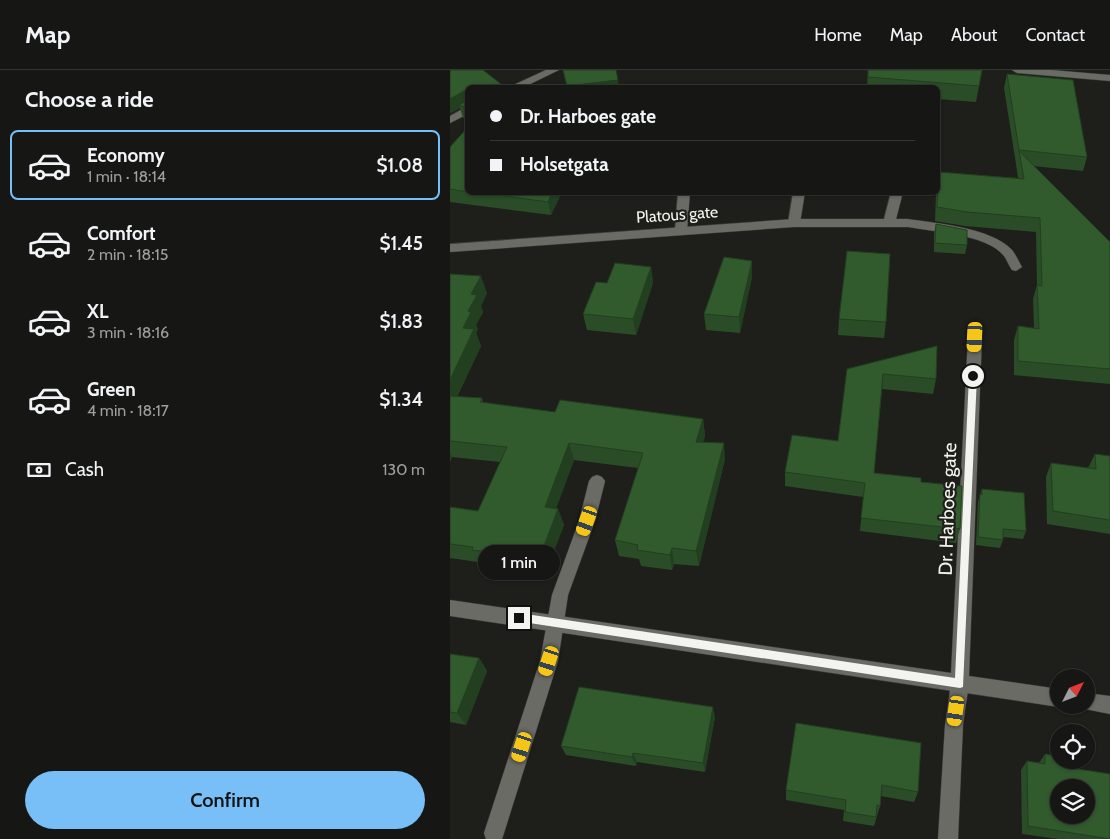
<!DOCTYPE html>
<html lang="en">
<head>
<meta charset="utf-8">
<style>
	:root { --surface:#161714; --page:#232422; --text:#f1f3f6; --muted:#9e9fa0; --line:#353634; --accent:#78bff7 }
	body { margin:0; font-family:Cabin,sans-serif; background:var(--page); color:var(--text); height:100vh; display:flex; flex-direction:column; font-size:19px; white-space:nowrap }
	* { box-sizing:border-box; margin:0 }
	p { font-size:16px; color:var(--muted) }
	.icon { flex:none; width:28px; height:28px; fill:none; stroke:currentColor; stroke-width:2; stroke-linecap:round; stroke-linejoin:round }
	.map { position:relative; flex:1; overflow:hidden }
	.sheet { display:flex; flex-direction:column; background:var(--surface); width:450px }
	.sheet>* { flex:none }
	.guide { position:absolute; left:15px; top:15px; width:475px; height:110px; border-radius:8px; box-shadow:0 1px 4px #0004,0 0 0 1px var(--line); display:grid; align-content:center; height:110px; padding:0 25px; background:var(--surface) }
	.needle { width:32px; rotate:48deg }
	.tools { position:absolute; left:600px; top:599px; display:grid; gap:10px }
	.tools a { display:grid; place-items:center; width:45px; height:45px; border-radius:50%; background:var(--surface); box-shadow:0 1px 4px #0004,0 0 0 1px var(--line); font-size:25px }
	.end { position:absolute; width:22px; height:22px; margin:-11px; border:6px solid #f3f3f0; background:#111; box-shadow:0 0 0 2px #111 }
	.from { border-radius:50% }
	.bubble { position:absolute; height:35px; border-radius:18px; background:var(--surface); box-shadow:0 1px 4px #0004,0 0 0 1px var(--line); font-size:16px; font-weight:600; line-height:35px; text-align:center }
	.car { position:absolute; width:15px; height:30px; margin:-15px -8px; border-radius:6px; box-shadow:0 0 4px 1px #0007; background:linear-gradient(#f5c518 24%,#345 0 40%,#f5c518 0 76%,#345 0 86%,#f5c518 0) }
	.guide b { display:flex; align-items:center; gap:18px; height:48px; font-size:19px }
	.guide b+b { border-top:1px solid var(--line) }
	.guide i { width:12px; height:12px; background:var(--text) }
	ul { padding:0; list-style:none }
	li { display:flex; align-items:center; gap:15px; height:70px; margin:0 10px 8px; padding:0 15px; border:2px solid transparent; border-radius:8px }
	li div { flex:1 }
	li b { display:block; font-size:19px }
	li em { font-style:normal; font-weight:600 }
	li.current { border-color:var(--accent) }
	li>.icon { width:45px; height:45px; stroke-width:1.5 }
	h2 { padding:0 25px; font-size:22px; line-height:60px }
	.pay { display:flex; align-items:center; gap:12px; height:55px; padding:0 25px; font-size:19px }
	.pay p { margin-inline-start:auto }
	.button { display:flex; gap:10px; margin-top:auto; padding:10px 25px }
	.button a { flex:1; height:58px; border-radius:30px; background:var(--accent); color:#111; font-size:20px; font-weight:600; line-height:58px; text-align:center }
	header { display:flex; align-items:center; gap:30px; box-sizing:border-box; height:70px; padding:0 25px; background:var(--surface); border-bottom:1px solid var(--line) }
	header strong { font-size:24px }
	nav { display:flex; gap:28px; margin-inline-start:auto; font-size:18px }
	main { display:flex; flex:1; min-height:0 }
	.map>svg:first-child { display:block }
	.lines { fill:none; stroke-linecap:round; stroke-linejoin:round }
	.lane-casing { stroke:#3c3c39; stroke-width:1 }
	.street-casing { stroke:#3c3c39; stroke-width:1 }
	.lane { fill:#6a6b64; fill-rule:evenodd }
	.street { fill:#6a6b64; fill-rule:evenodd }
	.wall { fill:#2a4d27 }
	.shaded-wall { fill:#223f20 }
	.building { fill:#315a2d; stroke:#223f20; fill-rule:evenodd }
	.route { fill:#f3f3f0 }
	.labels { text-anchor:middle; stroke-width:4.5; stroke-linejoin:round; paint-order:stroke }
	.far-street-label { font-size:16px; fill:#f3f3f0; stroke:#1e1f1a }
	.street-label { font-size:19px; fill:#f3f3f0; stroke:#1e1f1a }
</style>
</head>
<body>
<header>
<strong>Map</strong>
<nav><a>Home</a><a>Map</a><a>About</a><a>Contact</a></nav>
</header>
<main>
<section class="sheet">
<h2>Choose a ride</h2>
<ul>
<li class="current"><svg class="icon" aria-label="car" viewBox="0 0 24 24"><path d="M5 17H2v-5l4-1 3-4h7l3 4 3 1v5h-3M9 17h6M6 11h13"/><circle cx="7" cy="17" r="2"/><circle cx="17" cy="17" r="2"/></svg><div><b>Economy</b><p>1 min · 18:14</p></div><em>$1.08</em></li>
<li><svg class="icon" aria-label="car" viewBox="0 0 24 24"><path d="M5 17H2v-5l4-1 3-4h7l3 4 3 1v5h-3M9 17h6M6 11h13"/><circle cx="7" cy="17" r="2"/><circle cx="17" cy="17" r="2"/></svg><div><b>Comfort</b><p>2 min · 18:15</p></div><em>$1.45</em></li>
<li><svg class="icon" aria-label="car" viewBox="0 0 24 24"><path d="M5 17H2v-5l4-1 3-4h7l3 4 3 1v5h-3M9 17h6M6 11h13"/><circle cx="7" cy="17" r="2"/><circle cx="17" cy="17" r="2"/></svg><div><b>XL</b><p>3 min · 18:16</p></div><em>$1.83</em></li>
<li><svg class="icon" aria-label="car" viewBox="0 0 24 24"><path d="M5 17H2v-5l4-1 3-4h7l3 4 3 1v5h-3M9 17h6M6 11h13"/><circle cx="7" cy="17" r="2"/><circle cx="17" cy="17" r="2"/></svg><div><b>Green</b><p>4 min · 18:17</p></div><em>$1.34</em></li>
</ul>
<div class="pay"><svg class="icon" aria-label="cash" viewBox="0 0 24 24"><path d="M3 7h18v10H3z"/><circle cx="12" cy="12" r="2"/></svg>Cash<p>130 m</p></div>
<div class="button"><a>Confirm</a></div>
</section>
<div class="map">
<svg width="660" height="769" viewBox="0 0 660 769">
	<rect width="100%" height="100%" fill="#1e1f1a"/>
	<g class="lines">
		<g class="lane-casing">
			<g id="lane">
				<path d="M228 122H240L237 160 231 164 225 160Z"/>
				<path d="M343 122H355L350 153 344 157 338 153Z"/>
				<path d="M441 122H453L445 153 439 157 433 153Z"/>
				<path d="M457 149C486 153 542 158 562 180 566 185 569 192 572 197L566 201 562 200C559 196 557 190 554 186 536 163 479 162 453 156L451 153Z"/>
				<path d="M147 405 152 407 155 411 145 451 118 525 108 591 54 763 52 769H36L34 763 90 591 102 525 129 451 139 411 142 407Z"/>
				<path d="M510 604 516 607 519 613 513 655 508 769H488L495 655 501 613 504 607Z"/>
			</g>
		</g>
		<g class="street-casing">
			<g id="street">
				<path d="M96 0H109L72 18H57Z"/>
				<path d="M562 0H601L660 5V11L567 3Z"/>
				<path d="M18 36V44L0 53V46Z"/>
				<path d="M344 149H457L463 153 457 157H344L0 182V174Z"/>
				<path d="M525 262 530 264 532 267 519 606 609 619V635H614L609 637 0 546V530L501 603 518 267 520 264Z"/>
				<path d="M636 623 660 626V644L630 638 628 635H636Z"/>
			</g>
		</g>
		<use href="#lane" class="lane"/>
		<use href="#street" class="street"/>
	</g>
	<g class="wall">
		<path d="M0 0 18 18V50L13 48 10 38 1 43 0 42Z"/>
		<path d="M418 0H532L526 32 488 29V18H417Z"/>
		<path d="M557 4 637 87 633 101 583 96 660 172V314L564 305V270L568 256 584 258 583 229 587 215 586 162 515 156 485 151 486 122H488V108L489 102 568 108 566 94 554 18Z"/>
		<path d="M18 57V122H112L101 145 0 132V77Z"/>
		<path d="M486 154 517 175 515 184 484 182V163Z"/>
		<path d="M302 191V207L290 263 256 260 254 244Z"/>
		<path d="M201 197 203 213 186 265 137 260 133 244Z"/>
		<path d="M0 204 37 223 31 236 33 242 26 255 28 259 26 263 31 276 7 327 32 328 33 332 105 342 253 349 255 366 253 372 275 389 249 496 224 494 222 500 191 496 189 489 169 486 165 470 188 398 124 390 106 438 108 439 114 455 95 504 30 495 28 492 0 488V437L28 441 50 392 2 387 0 392Z"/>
		<path d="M389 249 436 252 434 268 388 265Z"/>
		<path d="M397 299 486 309 483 324 432 319 424 403 471 412 510 459 506 473 410 461 413 427 335 416V402L388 371Z"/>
		<path d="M645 384 660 386V464L597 454 596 407 601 393 638 398Z"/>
		<path d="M532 419 576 461 573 469 553 467V470L550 478 526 475 528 432Z"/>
		<path d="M0 584 29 588 37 601 16 655 0 652Z"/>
		<path d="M265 647 255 702 187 692 186 696 116 685 111 676Z"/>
		<path d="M346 653 468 722 464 732 431 726 430 736 424 756 393 751 394 740 336 730V720Z"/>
		<path d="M595 684 628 699 660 704V769H608L572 764 571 700 577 691 589 693Z"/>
	</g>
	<g class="shaded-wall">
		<path d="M168 10 169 18H117V16Z"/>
		<path d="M14 21 18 31 9 35 10 38 1 43 0 39V29Z"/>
		<path d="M102 122H112L101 145 98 132Z"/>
		<path d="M302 191V207L290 263 289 247Z"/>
		<path d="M201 197 203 213 186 265 183 249Z"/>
		<path d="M31 206 37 223 31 236 33 242 26 255 28 259 26 263 31 276 0 342V310L18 241 21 224Z"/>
		<path d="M253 349 255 366 248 388 246 372Z"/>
		<path d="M119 373 124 390 101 453 95 437Z"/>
		<path d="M274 373 275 389 249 496 246 481Z"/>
		<path d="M0 382 2 387 0 392Z"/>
		<path d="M108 439 114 455 95 504 89 489Z"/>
		<path d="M222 478 224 494 222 500 220 485Z"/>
		<path d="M29 588 37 601 16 655 7 643Z"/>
		<path d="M263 637 265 647 255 702 253 693Z"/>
		<path d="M183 683 187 692 186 696 182 687Z"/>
	</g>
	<g class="building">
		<path d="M0 0H33L56 18H18V39L9 35 16 31 14 21 0 29Z"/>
		<path d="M113 0H166L168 10 117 16Z"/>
		<path d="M418 0H532L529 16 418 7Z"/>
		<path d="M557 4 623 10 637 87 569 80Z"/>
		<path d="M18 57V122L0 119V77Z"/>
		<path d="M569 81 660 172V299L568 291V256L589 259 587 215 592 216 590 148 517 142 487 137 489 102 574 109Z"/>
		<path d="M25 122H102L98 132Z"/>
		<path d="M486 154 517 160V175L485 173Z"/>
		<path d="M397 181 440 184 436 252 389 249Z"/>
		<path d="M274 187 302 191 289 247 254 244Z"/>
		<path d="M165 193 201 197 183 249 133 244 146 212 157 213Z"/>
		<path d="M0 204 31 206 21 224 27 225 18 241 21 242 13 258 24 259 0 310Z"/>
		<path d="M487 276 486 309 433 304 424 403 471 408V412L512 416 510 459 411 448 415 413 335 402 342 365 388 371 397 299Z"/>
		<path d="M0 326 32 328 30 332 105 342 110 330 253 349 246 372 274 373 246 481 222 478 220 485 187 480 188 475 165 470 193 383 119 373 95 437 108 439 89 489 22 480 23 477 0 474V437L28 441 57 377 0 371Z"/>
		<path d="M645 384 660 386V450L603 441 601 393 646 399Z"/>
		<path d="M532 419 574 423 576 461 553 459V470L528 467 530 424 532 425Z"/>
		<path d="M0 584 29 588 7 643 0 642Z"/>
		<path d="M129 617 263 637 253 693 183 683 182 687 111 676Z"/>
		<path d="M346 653 471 673 468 722 432 715 430 736 427 735 426 747 395 742 396 730 336 720Z"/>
		<path d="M595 684 609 686V690H628V699L660 704V769L578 756 577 691 595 694ZM609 718H636V745H609Z"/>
	</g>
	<path class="route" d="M523 303 527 306 513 617 510 618 66 551 65 548 69 543 505 608 519 306Z"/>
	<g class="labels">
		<g class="far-street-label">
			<text transform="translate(227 144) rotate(-4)" y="6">Platous gate</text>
		</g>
		<g class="street-label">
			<text transform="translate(497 439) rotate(-88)" y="7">Dr. Harboes gate</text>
		</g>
	</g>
</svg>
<div class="tools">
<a><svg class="needle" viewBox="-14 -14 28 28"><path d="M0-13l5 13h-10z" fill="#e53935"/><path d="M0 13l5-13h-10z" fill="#9e9fa0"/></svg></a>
<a><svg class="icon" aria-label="locate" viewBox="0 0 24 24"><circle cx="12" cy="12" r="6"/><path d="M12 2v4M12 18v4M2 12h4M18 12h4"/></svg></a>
<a><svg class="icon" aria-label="layers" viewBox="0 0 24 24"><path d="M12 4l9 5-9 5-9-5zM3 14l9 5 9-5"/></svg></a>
</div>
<i class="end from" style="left:523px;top:306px"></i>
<i class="end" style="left:69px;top:548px"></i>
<div class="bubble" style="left:28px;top:475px;width:82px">1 min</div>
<i class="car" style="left:525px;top:267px;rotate:183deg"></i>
<i class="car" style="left:137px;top:451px;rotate:200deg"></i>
<i class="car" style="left:99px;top:591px;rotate:198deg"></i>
<i class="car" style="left:506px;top:641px;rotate:188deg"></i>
<i class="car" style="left:72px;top:677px;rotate:198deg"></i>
<div class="guide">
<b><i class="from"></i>Dr. Harboes gate</b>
<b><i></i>Holsetgata</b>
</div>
</div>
</main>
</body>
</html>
